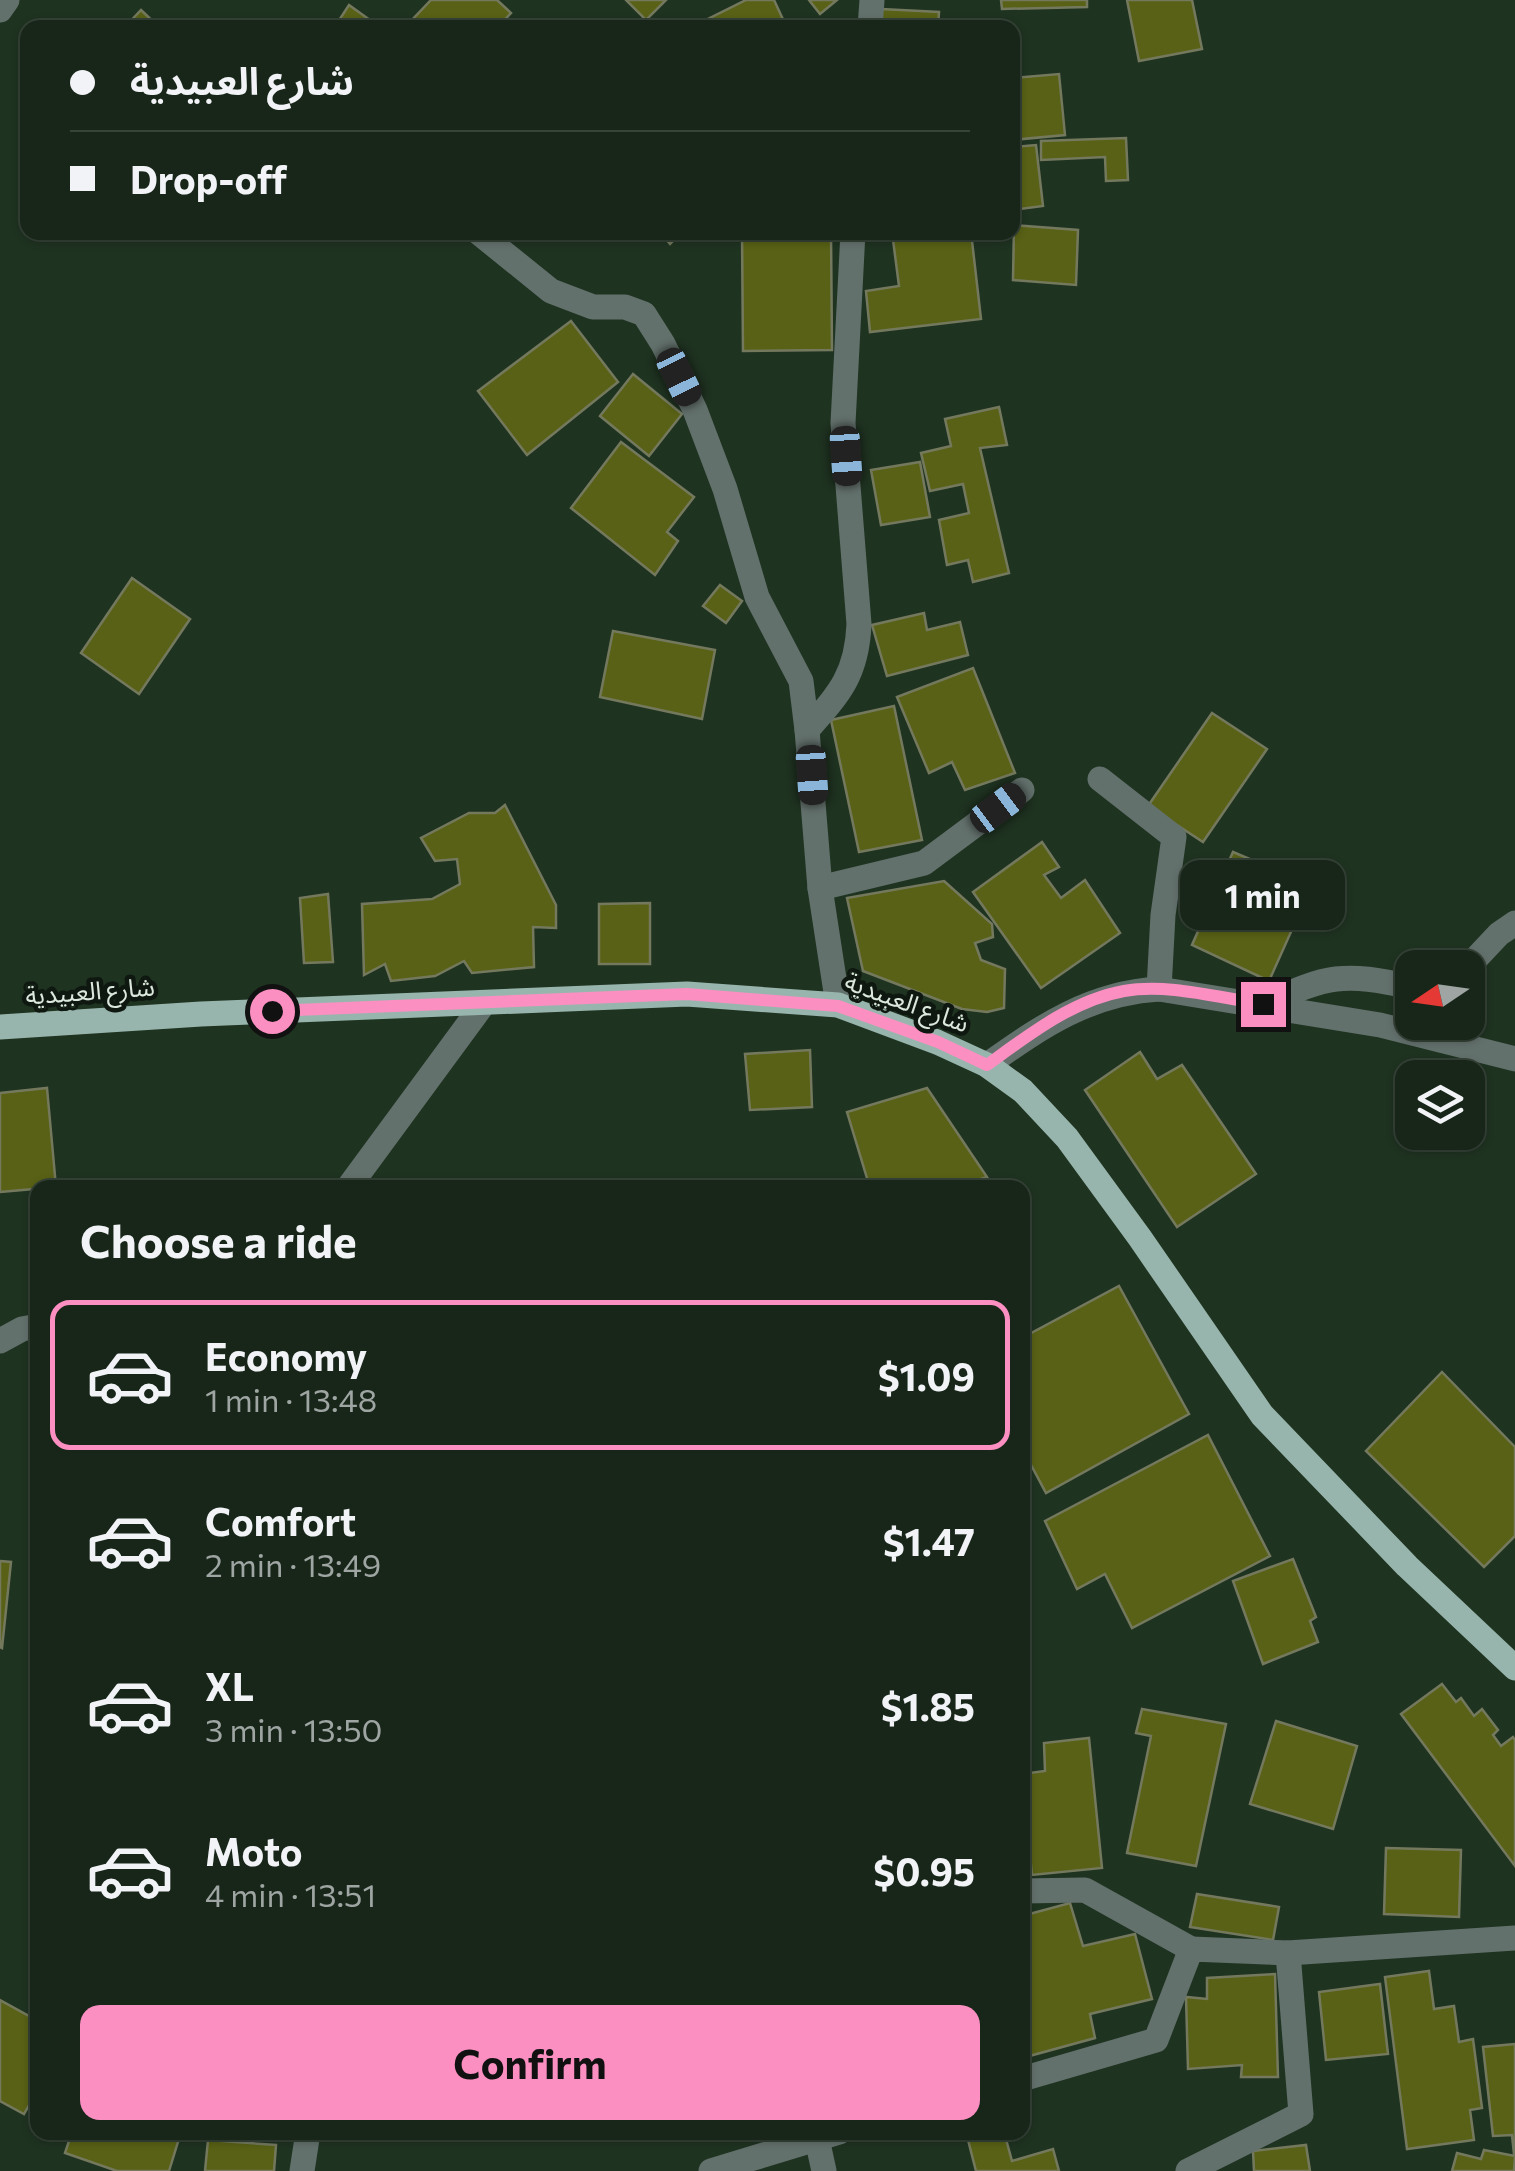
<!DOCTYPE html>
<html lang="en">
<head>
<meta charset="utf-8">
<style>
	:root { --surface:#172619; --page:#243226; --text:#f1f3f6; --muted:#9ea5a2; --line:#364338; --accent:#fc8fc1 }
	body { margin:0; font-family:Commissioner,"Noto Sans Arabic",sans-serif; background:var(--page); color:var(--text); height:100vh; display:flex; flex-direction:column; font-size:38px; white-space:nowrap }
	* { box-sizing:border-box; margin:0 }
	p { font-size:32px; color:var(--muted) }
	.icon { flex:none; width:55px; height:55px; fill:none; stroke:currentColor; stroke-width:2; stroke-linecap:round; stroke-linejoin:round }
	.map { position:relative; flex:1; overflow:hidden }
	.drawer { position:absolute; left:30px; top:1180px; width:1000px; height:960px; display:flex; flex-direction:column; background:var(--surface); border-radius:20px; box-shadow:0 2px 8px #0004,0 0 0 2px var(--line) }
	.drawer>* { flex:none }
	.top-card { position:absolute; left:20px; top:20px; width:1000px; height:220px; border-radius:20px; box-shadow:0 2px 8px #0004,0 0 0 2px var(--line); display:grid; align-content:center; height:220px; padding:0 50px; background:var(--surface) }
	.needle { width:65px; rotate:257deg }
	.fabs { position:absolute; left:1395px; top:950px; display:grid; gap:20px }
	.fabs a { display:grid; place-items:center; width:90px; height:90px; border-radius:20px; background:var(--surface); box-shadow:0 2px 8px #0004,0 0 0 2px var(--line); font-size:50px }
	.end { position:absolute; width:45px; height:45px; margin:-22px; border:12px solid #fc8fc1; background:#111; box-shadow:0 0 0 5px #111 }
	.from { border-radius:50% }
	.bubble { position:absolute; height:70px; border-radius:20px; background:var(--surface); box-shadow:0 2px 8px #0004,0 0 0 2px var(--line); font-size:32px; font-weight:700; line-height:70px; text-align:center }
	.car { position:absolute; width:30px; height:60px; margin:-30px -15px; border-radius:12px; box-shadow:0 0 8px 2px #0007; background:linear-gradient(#222 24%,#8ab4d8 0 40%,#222 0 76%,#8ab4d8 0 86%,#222 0) }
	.top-card b { display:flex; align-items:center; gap:35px; height:95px; font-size:38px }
	.top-card b+b { border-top:2px solid var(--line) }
	.top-card i { width:25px; height:25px; background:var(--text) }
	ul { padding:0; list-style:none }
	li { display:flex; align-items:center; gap:30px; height:150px; margin:0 20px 15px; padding:0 30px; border:5px solid transparent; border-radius:20px }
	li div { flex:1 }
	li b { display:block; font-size:38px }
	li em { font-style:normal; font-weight:700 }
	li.selected { border-color:var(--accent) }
	li>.icon { width:90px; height:90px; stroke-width:1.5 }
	h2 { padding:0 50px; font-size:45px; line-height:120px }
	.button { display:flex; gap:20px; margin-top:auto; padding:20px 50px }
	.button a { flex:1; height:115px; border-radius:20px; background:var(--accent); color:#111; font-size:40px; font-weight:700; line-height:115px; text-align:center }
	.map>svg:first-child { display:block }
	.building { fill:#586115; stroke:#74795e; stroke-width:2.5 }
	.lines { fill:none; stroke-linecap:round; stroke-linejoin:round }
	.minor { stroke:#63716d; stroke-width:25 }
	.major { stroke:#98b5ad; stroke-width:25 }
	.route { stroke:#fc8fc1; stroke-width:12 }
	.labels { text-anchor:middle; stroke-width:9; stroke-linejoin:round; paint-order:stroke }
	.street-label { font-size:25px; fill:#dce8dd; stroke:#0f1810 }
</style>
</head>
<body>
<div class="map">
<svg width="1515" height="2171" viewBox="0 0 1515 2171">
	<rect width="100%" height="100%" fill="#1f3321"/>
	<g class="building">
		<path d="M431 0H497L511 13 497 28H416L410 22Z"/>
		<path d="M626 0H666L646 20Z"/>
		<path d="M746 0H774L787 28H697L696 25Z"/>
		<path d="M809 0H837L820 14Z"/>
		<path d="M1001 0H1087V7L1002 9Z"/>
		<path d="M1127 0H1192L1202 49 1139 61Z"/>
		<path d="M349 5 381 28H334Z"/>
		<path d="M881 9 939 12 938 28H880Z"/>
		<path d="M141 10 160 28H124Z"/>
		<path d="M1059 74 1065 135 1012 140V78Z"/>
		<path d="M1126 138 1128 180 1106 181 1105 157 1041 160V141Z"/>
		<path d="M1036 145 1043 206 1012 210V147Z"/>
		<path d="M1014 225 1078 230 1076 285 1013 280Z"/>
		<path d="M660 232H682L670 244Z"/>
		<path d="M742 232H831L832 350 743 351Z"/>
		<path d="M892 232H971L981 319 870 332 866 291 899 286Z"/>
		<path d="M571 321 618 382 527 455 478 391Z"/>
		<path d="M633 374 682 414 649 456 600 416Z"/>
		<path d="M999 407 1007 445 980 448 1009 573 973 582 968 560 947 565 939 520 969 513 963 484 930 491 921 453 951 446 945 419Z"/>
		<path d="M621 442 694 497 667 532 678 541 655 575 571 508Z"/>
		<path d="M920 462 930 517 881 525 871 470Z"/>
		<path d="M132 578 190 619 139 694 81 653Z"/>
		<path d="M720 585 742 601 726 623 703 606Z"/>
		<path d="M924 613 927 630 960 622 968 655 887 676 872 625Z"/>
		<path d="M613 631 715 650 702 719 600 697Z"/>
		<path d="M973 668 1015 773 965 790 952 762 929 773 897 697Z"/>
		<path d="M894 706 922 840 859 852 831 720Z"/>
		<path d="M1212 713 1267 749 1203 842 1148 806Z"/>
		<path d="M505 805 556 905V928L533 927 534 967 472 973 464 961 435 976 391 981 385 964 364 975 362 904 432 899 460 884 457 859 435 861 421 838 469 813H495Z"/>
		<path d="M1042 842 1059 867 1044 875 1061 898 1085 880 1120 933 1041 988 973 892Z"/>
		<path d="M1233 852 1312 885 1269 981 1192 945Z"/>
		<path d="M944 881 992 924 993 937 975 943 981 960 1005 969 1004 1008 987 1012 962 1009 863 971 847 898Z"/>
		<path d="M328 894 333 962 304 963 300 898Z"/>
		<path d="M650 903V964H599V904Z"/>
		<path d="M810 1050 812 1107 750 1110 745 1054Z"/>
		<path d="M1140 1052 1157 1079 1182 1065 1256 1174 1177 1227 1085 1090Z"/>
		<path d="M47 1088 56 1187 0 1192V1093Z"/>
		<path d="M927 1088 987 1177 953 1188H870L847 1112Z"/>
		<path d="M1119 1286 1189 1414 1046 1493 1022 1448V1338Z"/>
		<path d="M1442 1372 1515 1447V1536L1484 1567 1366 1451Z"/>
		<path d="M1208 1435 1270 1556 1132 1628 1105 1574 1077 1589 1045 1521Z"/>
		<path d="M1293 1559 1316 1617 1310 1621 1318 1642 1263 1664 1233 1581Z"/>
		<path d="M0 1561 11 1562 2 1648 0 1647Z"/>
		<path d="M1442 1684 1456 1702 1461 1698 1474 1716 1482 1709 1498 1730 1493 1735 1501 1746 1513 1737 1515 1740V1866L1401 1714Z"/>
		<path d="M1142 1709 1226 1724 1196 1866 1127 1853 1151 1736 1136 1733Z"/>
		<path d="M1276 1721 1357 1746 1333 1829 1250 1804Z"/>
		<path d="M1089 1738 1102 1868 1032 1875 1022 1774 1045 1771 1044 1743Z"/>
		<path d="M1386 1848 1461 1850 1459 1917 1384 1914Z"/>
		<path d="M1197 1894 1279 1907 1273 1940 1190 1927Z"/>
		<path d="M1070 1903 1083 1946 1135 1934 1152 1999 1090 2014 1095 2038 1022 2058V1916Z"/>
		<path d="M1429 1971 1434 2009 1454 2006 1459 2042 1473 2039 1482 2108 1470 2110 1474 2140 1407 2149 1385 1977Z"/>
		<path d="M1275 1974 1278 2077H1241L1242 2065 1188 2069 1186 1997 1207 1999V1978Z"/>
		<path d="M1380 1984 1388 2054 1326 2060 1319 1992Z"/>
		<path d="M0 2000 38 2021V2089L24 2114 0 2101Z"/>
		<path d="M1515 2044V2154H1514L1512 2135 1493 2136 1483 2047Z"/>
		<path d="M72 2132H181L169 2171H117L65 2153Z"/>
		<path d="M966 2132H1004L1012 2161 1053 2149 1059 2171H976Z"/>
		<path d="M208 2140 276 2145 274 2171H205Z"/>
		<path d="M1306 2145 1310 2171H1254L1253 2151Z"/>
		<path d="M1484 2150 1515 2156 1514 2171H1452L1457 2153 1481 2159Z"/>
	</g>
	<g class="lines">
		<g class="minor">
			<path d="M0 10 7 0"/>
			<path d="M870 28 872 0"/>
			<path d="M478 232 551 291 593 307H625L644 314 663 344 695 410 725 489 757 597 801 681 807 730"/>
			<path d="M1100 779 1174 837 1163 915 1159 989"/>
			<path d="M820 888 924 863 1022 790"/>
			<path d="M1467 968 1499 934 1515 923"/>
			<path d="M1264 1004C1330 975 1341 972 1412 987"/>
			<path d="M838 1005 820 888 807 730C839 694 857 675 859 624L843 423 853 232"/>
			<path d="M987 1065C1042 1026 1090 993 1159 989L1380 1025 1515 1059"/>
			<path d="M348 1188 484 1003"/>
			<path d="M0 1341 22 1329 38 1326"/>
			<path d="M1022 1891 1085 1890 1191 1949"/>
			<path d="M1022 2079 1156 2040 1191 1949 1288 1953 1515 1938"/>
			<path d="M817 2139 824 2171"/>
			<path d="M302 2171 308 2132"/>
			<path d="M711 2171 839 2132"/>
			<path d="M1188 2171 1301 2114 1288 1953"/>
		</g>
		<path class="major" d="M0 1027 201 1014 687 994 838 1005 937 1042 987 1065 1023 1091 1067 1138 1140 1238 1262 1415 1407 1566 1515 1668"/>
	</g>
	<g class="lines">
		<path class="route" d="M272 1011 687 994 762 1000 838 1006 938 1042 987 1065C1027 1036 1073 1000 1124 991 1168 983 1219 998 1263 1004"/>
	</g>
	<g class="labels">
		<g class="street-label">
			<text transform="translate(90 991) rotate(-4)" y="9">شارع العبيدية</text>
			<text transform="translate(907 1002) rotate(20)" y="9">شارع العبيدية</text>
		</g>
	</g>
</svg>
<div class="fabs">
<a><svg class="needle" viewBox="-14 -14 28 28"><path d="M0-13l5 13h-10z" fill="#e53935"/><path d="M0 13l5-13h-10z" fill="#9ea5a2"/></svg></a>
<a><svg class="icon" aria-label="layers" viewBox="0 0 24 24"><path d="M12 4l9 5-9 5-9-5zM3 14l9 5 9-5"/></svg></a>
</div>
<i class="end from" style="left:272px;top:1011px"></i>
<i class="end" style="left:1263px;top:1004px"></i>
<div class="bubble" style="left:1180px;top:860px;width:165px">1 min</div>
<i class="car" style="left:679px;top:377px;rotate:154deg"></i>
<i class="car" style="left:846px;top:456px;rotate:176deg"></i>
<i class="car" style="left:812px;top:775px;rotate:176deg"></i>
<i class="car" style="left:998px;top:808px;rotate:53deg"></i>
<div class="top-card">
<b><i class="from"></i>شارع العبيدية</b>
<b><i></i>Drop-off</b>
</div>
<section class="drawer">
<h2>Choose a ride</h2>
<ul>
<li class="selected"><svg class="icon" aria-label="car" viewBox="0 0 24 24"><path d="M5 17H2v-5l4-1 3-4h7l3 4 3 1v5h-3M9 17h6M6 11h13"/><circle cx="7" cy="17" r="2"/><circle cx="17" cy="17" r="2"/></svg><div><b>Economy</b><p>1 min · 13:48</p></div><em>$1.09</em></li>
<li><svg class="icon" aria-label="car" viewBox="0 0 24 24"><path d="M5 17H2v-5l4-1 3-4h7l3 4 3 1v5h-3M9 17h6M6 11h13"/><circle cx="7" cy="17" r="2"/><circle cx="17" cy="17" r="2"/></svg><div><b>Comfort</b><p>2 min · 13:49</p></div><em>$1.47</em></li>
<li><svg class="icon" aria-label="car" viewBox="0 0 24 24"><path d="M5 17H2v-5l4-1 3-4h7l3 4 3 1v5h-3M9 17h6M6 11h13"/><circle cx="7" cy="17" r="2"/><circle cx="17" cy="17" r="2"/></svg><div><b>XL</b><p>3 min · 13:50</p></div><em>$1.85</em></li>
<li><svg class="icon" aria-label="car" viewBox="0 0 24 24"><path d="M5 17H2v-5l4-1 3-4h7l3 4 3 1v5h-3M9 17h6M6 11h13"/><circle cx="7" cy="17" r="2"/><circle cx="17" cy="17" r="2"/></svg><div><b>Moto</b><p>4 min · 13:51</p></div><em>$0.95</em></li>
</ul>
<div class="button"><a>Confirm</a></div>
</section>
</div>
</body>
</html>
